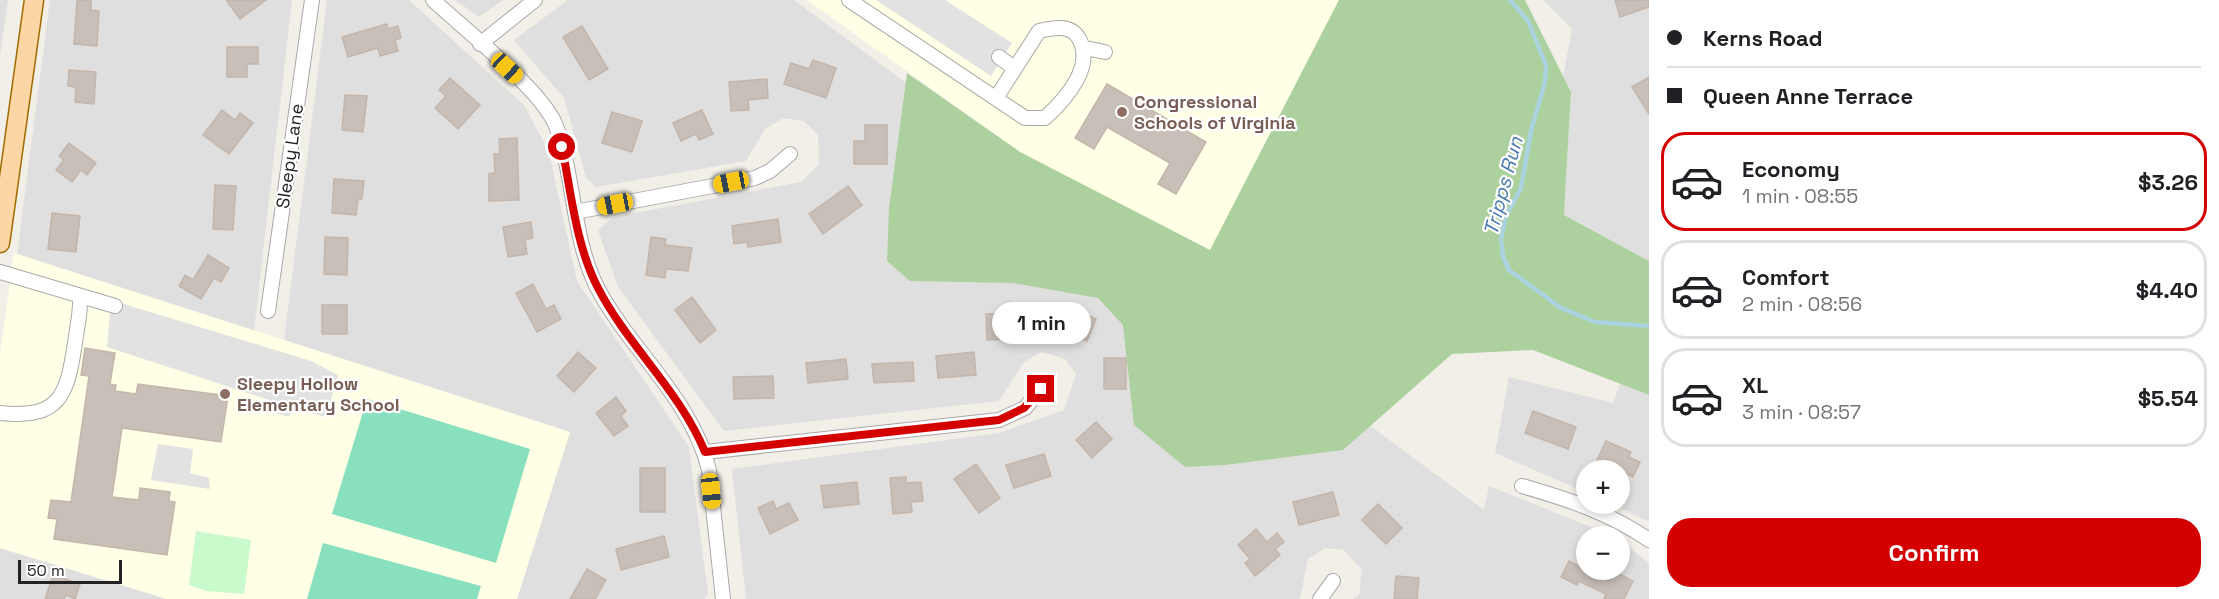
<!DOCTYPE html>
<html lang="en">
<head>
<meta charset="utf-8">
<style>
	:root { --surface:#fff; --page:#f2f2f2; --text:#202124; --muted:#757577; --line:#e0e0e0; --accent:#d40000 }
	body { margin:0; font-family:"Space Grotesk",sans-serif; background:var(--page); color:var(--text); height:100vh; display:flex; flex-direction:column; font-size:22px; white-space:nowrap }
	* { box-sizing:border-box; margin:0 }
	p { font-size:20px; color:var(--muted) }
	.icon { flex:none; width:33px; height:33px; fill:none; stroke:currentColor; stroke-width:2; stroke-linecap:round; stroke-linejoin:round }
	.map { position:relative; flex:1; overflow:hidden }
	.side { display:flex; flex-direction:column; background:var(--surface); width:570px }
	.side>* { flex:none }
	.hud { display:grid; align-content:center; height:132px; padding:0 18px; background:var(--surface) }
	.controls { position:absolute; left:1576px; top:460px; display:grid; gap:12px }
	.controls a { display:grid; place-items:center; width:54px; height:54px; border-radius:50%; background:var(--surface); box-shadow:0 3px 9px #0003; font-size:30px }
	.scale { position:absolute; left:18px; bottom:15px; width:104px; box-sizing:border-box; padding-left:6px; border:3px solid #222; border-top:0; font-size:16px; line-height:21px; white-space:nowrap; color:#222; -webkit-text-stroke:4px #fff; paint-order:stroke }
	.end { position:absolute; width:27px; height:27px; margin:-14px; border:8px solid #d40000; background:#fff; box-shadow:0 0 0 3px #fff }
	.from { border-radius:50% }
	.bubble { position:absolute; height:42px; border-radius:21px; background:var(--surface); box-shadow:0 3px 9px #0003; font-size:20px; font-weight:800; line-height:42px; text-align:center }
	.car { position:absolute; width:18px; height:36px; margin:-18px -9px; border-radius:8px; box-shadow:0 0 4px 2px #0007; background:linear-gradient(#f5c518 24%,#345 0 40%,#f5c518 0 76%,#345 0 86%,#f5c518 0) }
	.hud b { display:flex; align-items:center; gap:21px; height:57px; font-size:22px }
	.hud b+b { border-top:2px solid var(--line) }
	.hud i { width:15px; height:15px; background:var(--text) }
	ul { padding:0; list-style:none }
	li { display:flex; align-items:center; gap:18px; height:99px; margin:0 12px 9px; padding:0 6px; border:3px solid var(--line); border-radius:24px }
	li div { flex:1 }
	li b { display:block; font-size:22px }
	li em { font-style:normal; font-weight:800 }
	li.selected { border-color:var(--accent) }
	li>.icon { width:54px; height:54px; stroke-width:1.5 }
	.button { display:flex; gap:12px; margin-top:auto; padding:12px 18px }
	.button a { flex:1; height:69px; border-radius:24px; background:var(--accent); color:#fff; font-size:24px; font-weight:800; line-height:69px; text-align:center }
	main { display:flex; flex:1; min-height:0 }
	.map>svg:first-child { display:block }
	.residential { fill:#e0dfdf }
	.education { fill:#ffffe5 }
	.forest { fill:#add19e }
	.park { fill:#c8facc }
	.pitch { fill:#88e0be }
	.parking { fill:#e2e2e2 }
	.lines { fill:none; stroke-linecap:round; stroke-linejoin:round }
	.stream { stroke:#aad3df; stroke-width:4.5 }
	.building { fill:#c7bfb8; stroke:#c4b6ab; stroke-width:1.5 }
	.minor-casing { stroke:#a9a9a9; stroke-width:16 }
	.major-casing { stroke:#a06b00; stroke-width:21 }
	.minor { stroke:#fff; stroke-width:14 }
	.major { stroke:#fcd6a4; stroke-width:18 }
	.route { stroke:#d40000; stroke-width:8 }
	.education-dot { fill:#8d6e63; stroke:#fff; stroke-width:2 }
	.labels { text-anchor:middle; stroke-width:4.5; stroke-linejoin:round; paint-order:stroke }
	.education-label { font-size:18px; font-weight:bold; fill:#785e54; stroke:#fff; text-anchor:start }
	.street-label { font-size:18px; fill:#222; stroke:#fff }
	.water-label { font-size:20px; font-style:italic; fill:#4a7aab; stroke:#fff }
</style>
</head>
<body>
<main>
<div class="map">
<svg width="1649" height="599" viewBox="0 0 1649 599">
	<rect width="100%" height="100%" fill="#f2efe9"/>
	<g class="residential">
		<path d="M0 0H8L0 56Z"/>
		<path d="M50 0H292L254 331 17 254Z"/>
		<path d="M327 0H409L524 105 549 152 577 281 689 447 708 594 704 599H517L570 432 284 340Z"/>
		<path d="M455 0H503L479 17Z"/>
		<path d="M568 0H794L1484 510 1489 486 1616 537H1587V570H1620V540L1649 563V599H1353L1359 595 1362 570 1344 550 1325 548 1308 559 1300 599H746L732 469 999 433 1064 410 1076 374 1065 359 1042 352 1024 362 999 401 724 431 618 287 598 230 613 217 801 182 819 164 818 135 804 121 783 118 765 129 746 161 596 187 586 178 564 98 514 40Z"/>
		<path d="M1543 0H1649V261L1564 215 1571 92 1563 76 1572 29Z"/>
		<path d="M1509 377 1613 403 1620 384 1649 395V522L1612 504H1620V471H1587V493L1495 453Z"/>
		<path d="M0 548 167 599H0Z"/>
	</g>
	<g class="education">
		<path d="M807 0H1339L1210 250 1020 152Z"/>
		<path d="M14 253 570 432 517 599H167L0 548V355Z"/>
	</g>
	<path class="forest" d="M1339 0H1525L1571 92 1564 215 1649 261V395L1533 350 1452 354 1343 450 1225 465 1185 467 1134 425 1123 325 1098 298 1013 283 910 281 887 261 889 208 907 73 1020 152 1210 250Z"/>
	<path class="park" d="M196 531 251 540 244 594 206 591 189 585Z"/>
	<g class="pitch">
		<path d="M367 399 530 449 496 563 332 514Z"/>
		<path d="M323 543 481 586 477 599H307Z"/>
	</g>
	<g class="parking">
		<path d="M876 0H945L1012 43 991 76Z"/>
		<path d="M111 300 311 361 338 375 326 417 293 408 289 417 266 410 269 400 107 347Z"/>
		<path d="M158 444 193 449 190 473 209 478 210 489 151 480Z"/>
	</g>
	<g class="lines">
		<path class="stream" d="M1510 0 1528 21 1546 65 1545 82 1531 131 1521 188 1506 216 1501 239 1503 256 1509 270 1561 308 1595 322 1649 326"/>
	</g>
	<g class="building">
		<path d="M77 0H91V10L99 11 97 46 74 44Z"/>
		<path d="M226 0H266L240 19Z"/>
		<path d="M1615 0H1649V7L1620 17Z"/>
		<path d="M387 24 388 29 398 26 401 38 395 40 398 51 380 56 378 48 348 57 342 37Z"/>
		<path d="M582 26 608 69 589 80 563 37Z"/>
		<path d="M227 47H258V64H247V77H227Z"/>
		<path d="M813 60 836 68 826 98 784 84 791 63 809 69Z"/>
		<path d="M69 70 96 72 94 104 75 102 76 87 68 86Z"/>
		<path d="M1649 77V114L1632 87Z"/>
		<path d="M450 78 480 105 458 129 435 108 446 96 439 90Z"/>
		<path d="M767 79 768 98 748 100 749 110 731 111 729 82Z"/>
		<path d="M1107 84 1206 142 1176 194 1158 184 1170 163 1107 127 1094 149 1075 138Z"/>
		<path d="M345 95 367 96 363 132 342 130Z"/>
		<path d="M222 110 235 120 240 113 253 123 229 154 203 135Z"/>
		<path d="M702 110 713 134 699 140 696 134 681 141 673 123Z"/>
		<path d="M612 112 642 121 632 152 602 143Z"/>
		<path d="M865 125H887V164H854V141H865Z"/>
		<path d="M517 138 519 200 489 201V174L495 173 494 154H500L499 139Z"/>
		<path d="M69 143 96 163 87 175 81 170 72 182 56 170 64 160 59 156Z"/>
		<path d="M334 179 364 181 362 199H358L356 215 332 213Z"/>
		<path d="M215 185 236 186 233 230 213 229Z"/>
		<path d="M848 186 862 205 823 234 809 214Z"/>
		<path d="M52 213 80 216 76 252 48 249Z"/>
		<path d="M778 219 781 242 748 247 747 242 734 244 732 226Z"/>
		<path d="M531 222 533 238 525 240 527 254 508 257 503 227Z"/>
		<path d="M325 237 348 238 347 275 324 274Z"/>
		<path d="M651 237 666 239 665 245 692 248 688 271 666 269 665 278 646 275Z"/>
		<path d="M208 255 229 268 221 282 214 278 201 299 179 286 185 275 193 280Z"/>
		<path d="M533 284 546 309 554 305 561 319 537 332 516 293Z"/>
		<path d="M692 297 716 330 700 343 675 310Z"/>
		<rect x="322" y="305" width="25" height="29"/>
		<path d="M1063 305 1096 319 1087 341 1054 327Z"/>
		<path d="M1017 313 1018 332H1004V339L987 340 986 314Z"/>
		<path d="M85 348 115 353 110 384 116 385 115 391 136 394 138 384 228 396 221 442 122 428 112 497 139 500 140 488 170 492 169 501 175 502 167 555 54 539 57 519 48 518 51 500 71 502 89 376 81 375Z"/>
		<path d="M578 352 596 368 574 392 557 376Z"/>
		<path d="M974 352 976 375 938 378 936 356Z"/>
		<rect x="1104" y="358" width="22" height="31"/>
		<path d="M846 359 848 379 808 383 806 363Z"/>
		<path d="M913 362 914 381 874 383 872 364Z"/>
		<path d="M773 376 774 398 734 399 733 377Z"/>
		<path d="M616 397 626 411 621 416 628 426 614 436 596 413Z"/>
		<path d="M1533 411 1576 427 1568 449 1525 433Z"/>
		<path d="M1096 422 1112 439 1092 458 1076 440Z"/>
		<path d="M1606 441 1631 452 1629 457 1640 462 1633 477 1597 460Z"/>
		<path d="M1044 454 1051 476 1014 488 1006 465Z"/>
		<path d="M976 464 1000 498 979 513 954 479Z"/>
		<rect x="640" y="468" width="25" height="44"/>
		<path d="M906 477V483L921 482 923 501 911 502 912 512 893 514 890 478Z"/>
		<path d="M857 482 859 504 824 508 821 486Z"/>
		<path d="M1333 492 1339 515 1299 525 1293 502Z"/>
		<path d="M773 501 776 509 789 503 798 520 770 534 758 508Z"/>
		<path d="M1378 504 1402 528 1386 544 1362 520Z"/>
		<path d="M1256 529 1267 542 1277 533 1284 542 1275 549 1280 555 1255 576 1245 563 1250 559 1238 545Z"/>
		<path d="M664 536 669 557 621 570 616 549Z"/>
		<path d="M1569 561 1586 570H1612L1633 581 1624 599H1604L1606 594 1579 581 1577 585 1561 577Z"/>
		<path d="M587 569 606 580 595 599H570Z"/>
		<path d="M53 575 80 584 75 599 66 595 64 599H45Z"/>
		<path d="M1396 576 1419 578 1417 599H1394Z"/>
	</g>
	<g class="lines">
		<g class="minor-casing">
			<g id="minor">
				<path d="M433 0C463 28 543 91 556 126 575 178 572 239 598 289 631 351 692 399 709 470L723 599"/>
				<path d="M849 0 1025 118H1045C1066 99 1096 65 1078 37 1070 24 1052 28 1039 31L996 98"/>
				<path d="M480 44 535 0"/>
				<path d="M1085 48 1105 52"/>
				<path d="M999 57 1014 68"/>
				<path d="M575 212 755 178 770 171 790 154"/>
				<path d="M0 272 115 306"/>
				<path d="M268 311 312 0"/>
				<path d="M0 413C60 419 67 396 75 343 77 327 81 312 80 296"/>
				<path d="M705 452 999 420 1025 408 1041 389"/>
				<path d="M1522 486C1567 499 1610 513 1649 540"/>
				<path d="M1320 599 1333 581"/>
			</g>
		</g>
		<g class="major-casing">
			<path id="major" d="M0 243 34 0"/>
		</g>
		<use href="#minor" class="minor"/>
		<use href="#major" class="major"/>
	</g>
	<g class="lines">
		<path class="route" d="M562 147C571 192 576 246 598 288 628 346 680 391 705 452L999 420 1024 408 1041 389"/>
	</g>
	<g class="education-dot">
		<circle cx="1122" cy="112" r="6"/>
		<circle cx="225" cy="394" r="6"/>
	</g>
	<g class="labels">
		<g class="education-label">
			<text x="1134" y="108">Congressional<tspan x="1134" dy="21">Schools of Virginia</tspan></text>
			<text x="237" y="390">Sleepy Hollow<tspan x="237" dy="21">Elementary School</tspan></text>
		</g>
		<g class="street-label">
			<text transform="translate(290 156) rotate(-82)" y="6">Sleepy Lane</text>
		</g>
		<g class="water-label">
			<text transform="translate(1503 186) rotate(-75)" y="7">Tripps Run</text>
		</g>
	</g>
</svg>
<div class="controls">
<a>+</a>
<a>−</a>
</div>
<div class="scale">50 m</div>
<i class="end from" style="left:562px;top:147px"></i>
<i class="end" style="left:1041px;top:389px"></i>
<div class="bubble" style="left:992px;top:302px;width:99px">1 min</div>
<i class="car" style="left:507px;top:68px;rotate:133deg"></i>
<i class="car" style="left:731px;top:182px;rotate:259deg"></i>
<i class="car" style="left:615px;top:204px;rotate:259deg"></i>
<i class="car" style="left:711px;top:491px;rotate:174deg"></i>
</div>
<section class="side">
<div class="hud">
<b><i class="from"></i>Kerns Road</b>
<b><i></i>Queen Anne Terrace</b>
</div>
<ul>
<li class="selected"><svg class="icon" aria-label="car" viewBox="0 0 24 24"><path d="M5 17H2v-5l4-1 3-4h7l3 4 3 1v5h-3M9 17h6M6 11h13"/><circle cx="7" cy="17" r="2"/><circle cx="17" cy="17" r="2"/></svg><div><b>Economy</b><p>1 min · 08:55</p></div><em>$3.26</em></li>
<li><svg class="icon" aria-label="car" viewBox="0 0 24 24"><path d="M5 17H2v-5l4-1 3-4h7l3 4 3 1v5h-3M9 17h6M6 11h13"/><circle cx="7" cy="17" r="2"/><circle cx="17" cy="17" r="2"/></svg><div><b>Comfort</b><p>2 min · 08:56</p></div><em>$4.40</em></li>
<li><svg class="icon" aria-label="car" viewBox="0 0 24 24"><path d="M5 17H2v-5l4-1 3-4h7l3 4 3 1v5h-3M9 17h6M6 11h13"/><circle cx="7" cy="17" r="2"/><circle cx="17" cy="17" r="2"/></svg><div><b>XL</b><p>3 min · 08:57</p></div><em>$5.54</em></li>
</ul>
<div class="button"><a>Confirm</a></div>
</section>
</main>
</body>
</html>
